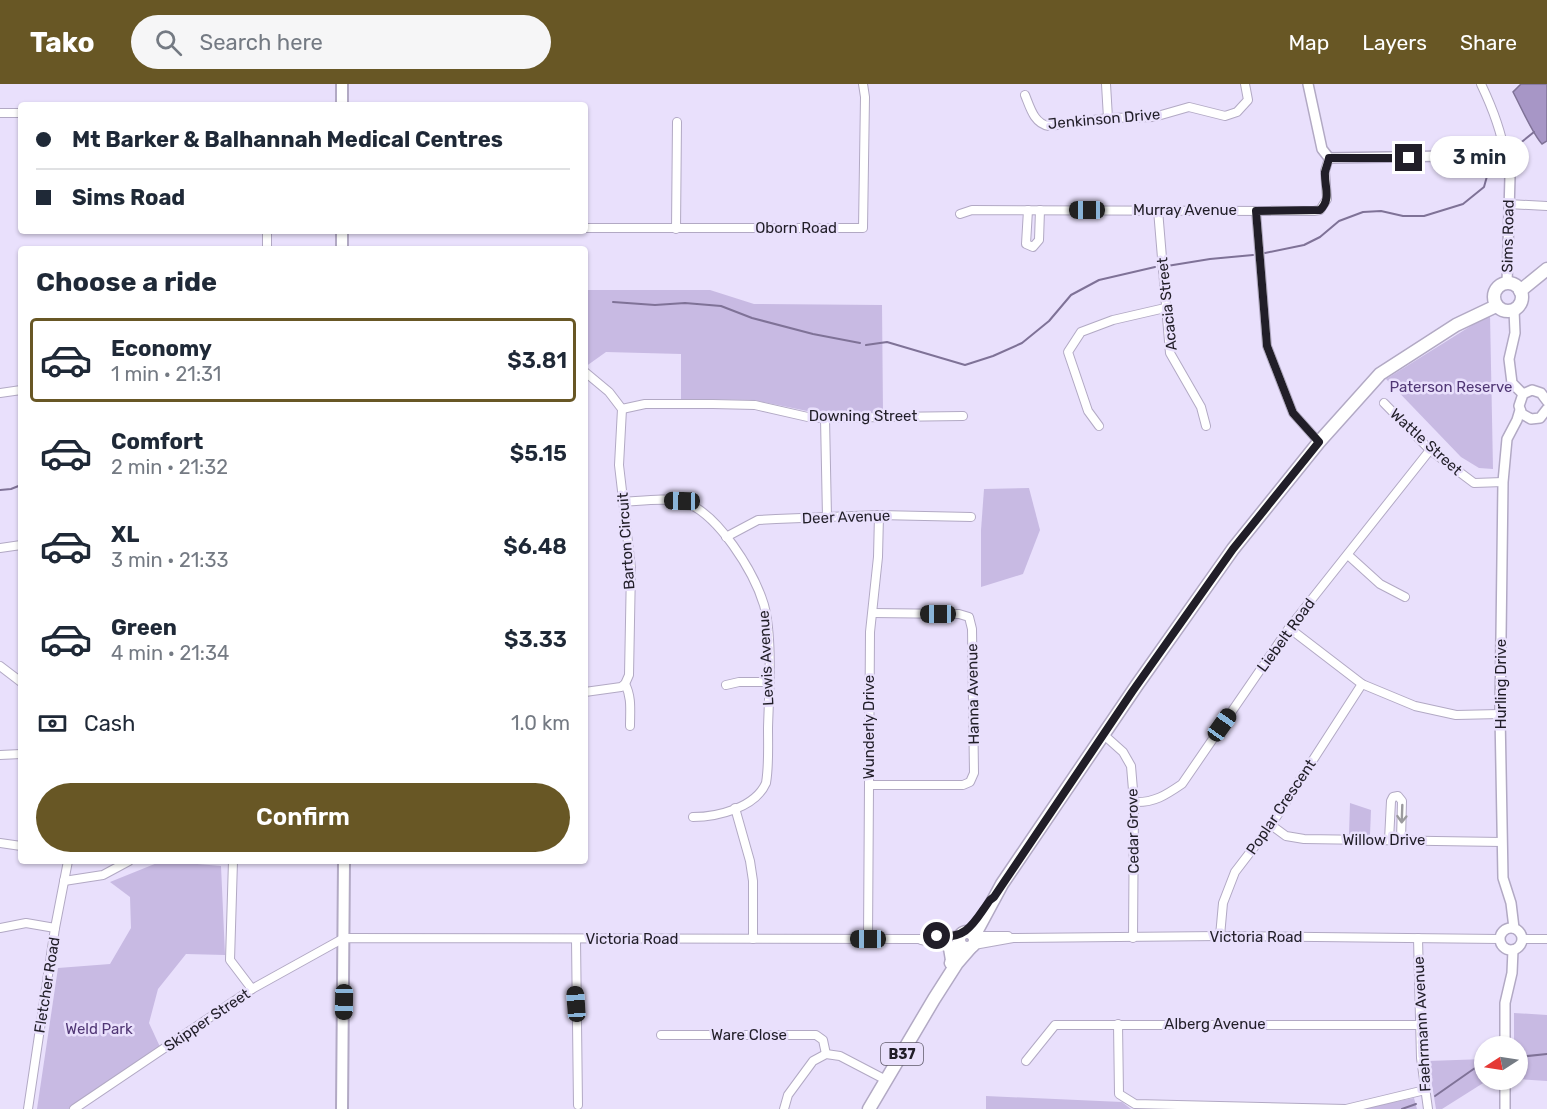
<!DOCTYPE html>
<html lang="en">
<head>
<meta charset="utf-8">
<style>
	:root { --surface:#fff; --page:#f6f6f7; --text:#1f2937; --muted:#747a83; --line:#e0e1e3; --accent:#685725 }
	body { margin:0; font-family:Rubik,sans-serif; background:var(--page); color:var(--text); height:100vh; display:flex; flex-direction:column; font-size:22px; white-space:nowrap }
	* { box-sizing:border-box; margin:0 }
	p { font-size:20px; color:var(--muted) }
	.icon { flex:none; width:33px; height:33px; fill:none; stroke:currentColor; stroke-width:2; stroke-linecap:round; stroke-linejoin:round }
	.map { position:relative; flex:1; overflow:hidden }
	.side { position:absolute; left:18px; top:162px; width:570px; height:618px; display:flex; flex-direction:column; background:var(--surface); border-radius:6px; box-shadow:0 2px 4px #0004 }
	.side>* { flex:none }
	.banner { position:absolute; left:18px; top:18px; width:570px; height:132px; border-radius:6px; box-shadow:0 2px 4px #0004; display:grid; align-content:center; height:132px; padding:0 18px; background:var(--surface) }
	.needle { width:39px; rotate:258deg }
	.buttons { position:absolute; left:1474px; top:952px; display:grid; gap:12px }
	.buttons a { display:grid; place-items:center; width:54px; height:54px; border-radius:50%; background:var(--surface); box-shadow:0 2px 4px #0004; font-size:30px }
	.end { position:absolute; width:27px; height:27px; margin:-14px; border:8px solid #211e28; background:#fff; box-shadow:0 0 0 3px #fff }
	.from { border-radius:50% }
	.bubble { position:absolute; height:42px; border-radius:21px; background:var(--surface); box-shadow:0 2px 4px #0004; font-size:20px; font-weight:600; line-height:42px; text-align:center }
	.car { position:absolute; width:18px; height:36px; margin:-18px -9px; border-radius:8px; box-shadow:0 0 4px 2px #0007; background:linear-gradient(#222 24%,#8ab4d8 0 40%,#222 0 76%,#8ab4d8 0 86%,#222 0) }
	.banner b { display:flex; align-items:center; gap:21px; height:57px; font-size:22px }
	.banner b+b { border-top:2px solid var(--line) }
	.banner i { width:15px; height:15px; background:var(--text) }
	ul { padding:0; list-style:none }
	li { display:flex; align-items:center; gap:18px; height:84px; margin:0 12px 9px; padding:0 6px; border:3px solid transparent; border-radius:6px }
	li div { flex:1 }
	li b { display:block; font-size:22px }
	li em { font-style:normal; font-weight:600 }
	li.active { border-color:var(--accent) }
	li>.icon { width:54px; height:54px; stroke-width:1.5 }
	h2 { padding:0 18px; font-size:27px; line-height:72px }
	.pay { display:flex; align-items:center; gap:15px; height:66px; padding:0 18px; font-size:22px }
	.pay p { margin-inline-start:auto }
	.cta { display:flex; gap:12px; margin-top:auto; padding:12px 18px }
	.cta a { flex:1; height:69px; border-radius:36px; background:var(--accent); color:#fff; font-size:24px; font-weight:600; line-height:69px; text-align:center }
	header { display:flex; align-items:center; gap:36px; box-sizing:border-box; height:84px; padding:0 30px; background:var(--accent); color:#fff }
	header strong { font-size:28px }
	nav { display:flex; gap:33px; margin-inline-start:auto; font-size:21px }
	.search { width:420px; height:54px; background:var(--page); display:flex; align-items:center; gap:15px; box-sizing:border-box; padding:0 21px; border-radius:33px; color:var(--muted); font-size:22px }
	.map>svg:first-child { display:block }
	.green { fill:#c8bae3 }
	.water { fill:#a796c6; stroke:#7f7297; stroke-width:1.5 }
	.lines { fill:none; stroke-linecap:round; stroke-linejoin:round }
	.stream { stroke:#7f7297; stroke-width:2 }
	.minor-casing { stroke:#b2a9c4; stroke-width:10 }
	.tertiary-casing { stroke:#b2a9c4; stroke-width:12 }
	.secondary-casing { stroke:#b2a9c4; stroke-width:14 }
	.primary-casing { stroke:#b2a9c4; stroke-width:15 }
	.minor { stroke:#fff; stroke-width:8 }
	.tertiary { stroke:#fff; stroke-width:9 }
	.secondary { stroke:#fff; stroke-width:10 }
	.primary { stroke:#fff; stroke-width:12 }
	.oneway { stroke:#9b9a9e }
	.route { stroke:#211e28; stroke-width:8 }
	.labels { text-anchor:middle; stroke-width:5; stroke-linejoin:round; paint-order:stroke }
	.shield { fill:#e9e0fc; stroke:#5d5868; stroke-width:1.5 }
	.shield-label { font-size:14px; font-weight:bold; fill:#211e28 }
	.street-label { font-size:15px; fill:#211e28; stroke:#e9e0fc }
	.park-label { font-size:15px; fill:#513775; stroke:#e9e0fc }
</style>
</head>
<body>
<header>
<strong>Tako</strong>
<div class="search"><svg class="icon" aria-label="search" viewBox="0 0 24 24"><circle cx="10" cy="10" r="6"/><path d="M15 15l6 6"/></svg>Search here</div>
<nav><a>Map</a><a>Layers</a><a>Share</a></nav>
</header>
<div class="map">
<svg width="1547" height="1025" viewBox="0 0 1547 1025">
	<rect width="100%" height="100%" fill="#e9e0fc"/>
	<g class="green">
		<path d="M585 206H710L754 220 882 221 883 329 812 328 753 316 681 315V270L606 268 585 283Z"/>
		<path d="M1490 230 1493 385 1479 384 1461 373 1386 295Z"/>
		<path d="M1029 404 1040 446 1023 490 981 503V446L984 405Z"/>
		<path d="M1350 719 1371 726 1370 751 1349 750Z"/>
		<path d="M162 777 221 782 225 871 186 870 158 905 149 939 161 965 71 1025H37L58 884 110 880 131 844 130 813 110 798Z"/>
		<path d="M1514 929 1547 931V997L1518 995V963H1514Z"/>
		<path d="M1485 975V996H1488L1442 1025H1436L1428 977Z"/>
		<path d="M986 1012 1122 1018 1131 1025H986Z"/>
		<path d="M1414 1014 1417 1025H1359Z"/>
	</g>
	<path class="water" d="M1521 0H1547V57L1542 60C1533 51 1520 21 1513 8Z"/>
	<g class="lines">
		<g class="stream">
			<path d="M1508 69 1534 48"/>
			<path d="M1265 169 1304 161 1320 153 1339 137 1363 128 1381 127 1403 132H1424L1463 120 1484 103 1489 85 1494 81"/>
			<path d="M1167 182 1210 175 1253 171"/>
			<path d="M613 218 655 221 685 219 721 222 752 234 813 250 860 259"/>
			<path d="M866 261 887 258 965 281 993 272 1022 259 1049 237 1071 211 1099 196 1155 183"/>
			<path d="M0 406 11 405 21 401"/>
			<path d="M1518 973 1547 970"/>
			<path d="M1435 1012 1485 977"/>
			<path d="M1402 1025 1416 1020"/>
		</g>
		<g class="minor-casing">
			<g id="minor">
				<path d="M1106 0 1108 34"/>
				<path d="M1481 0C1492 23 1501 45 1505 71"/>
				<path d="M1025 11C1030 23 1034 40 1049 42L1108 34 1154 33 1189 23 1225 32 1237 28 1248 16 1245 0"/>
				<path d="M0 29H21"/>
				<path d="M1508 120 1547 122"/>
				<path d="M1028 126 1026 160 1033 163 1039 156 1040 126"/>
				<path d="M1158 126 1170 269 1201 323 1206 342"/>
				<path d="M1256 127 1267 262 1293 329 1319 358"/>
				<path d="M960 130 972 126 1314 127 1320 126 1327 115 1325 87 1329 74"/>
				<path d="M585 144H863L865 13 863 0"/>
				<path d="M676 145 677 38"/>
				<path d="M267 165V147"/>
				<path d="M585 288 609 308 622 325 619 381 631 484 629 591 625 600 621 603 585 608"/>
				<path d="M0 309 21 306"/>
				<path d="M1384 319 1430 366 1474 399 1503 398"/>
				<path d="M622 325 645 320H713L755 321 812 334 963 332"/>
				<path d="M825 334 827 433"/>
				<path d="M1099 342 1088 327 1068 268 1081 248 1113 236 1165 224"/>
				<path d="M624 418C641 417 669 413 684 418 718 429 754 488 764 521 773 554 769 609 768 644 768 662 769 682 766 699 755 724 717 733 693 733"/>
				<path d="M726 453 758 436 776 435 879 431 971 433"/>
				<path d="M0 464 21 461"/>
				<path d="M1348 471 1380 500 1405 513"/>
				<path d="M1289 544 1362 600 1415 622 1456 631 1500 630"/>
				<path d="M0 582 21 598"/>
				<path d="M625 600C632 613 630 627 630 642"/>
				<path d="M726 601 739 598H769"/>
				<path d="M1104 651 1123 668 1131 682 1134 718 1133 854"/>
				<path d="M0 671 21 670"/>
				<path d="M869 701H963L970 698 974 689 972 545 969 533 959 530 873 529"/>
				<path d="M1134 718C1154 719 1166 711 1182 700L1289 544 1430 366"/>
				<path d="M735 724 750 777 753 797V855"/>
				<path d="M1271 741 1286 752 1304 755 1502 758"/>
				<path d="M1389 756 1391 717 1393 713 1398 712 1402 717 1401 756"/>
				<path d="M0 759 21 762"/>
				<path d="M233 777 230 876 252 905"/>
				<path d="M64 797 103 791 129 777"/>
				<path d="M0 844 26 839 55 844"/>
				<path d="M974 852H1008"/>
				<path d="M1220 852 1223 819 1235 788 1271 741 1362 600"/>
				<path d="M1418 854 1421 974 1428 1025"/>
				<path d="M576 855 578 1021"/>
				<path d="M868 855 870 548 878 473 879 431"/>
				<path d="M1522 855H1547"/>
				<path d="M921 856 951 861"/>
				<path d="M974 861 1013 854 1220 852 1499 855"/>
				<path d="M1118 940 1119 1010 1135 1020 1346 1025 1425 1006"/>
				<path d="M661 951H816L823 956 826 970"/>
				<path d="M1026 977 1055 941H1420"/>
				<path d="M28 1025 55 844 68 777"/>
				<path d="M74 1025 252 905 344 854 920 855 960 851"/>
				<path d="M784 1025 788 1011 813 977 826 970 840 972 886 996"/>
			</g>
		</g>
		<g class="tertiary-casing">
			<g id="tertiary">
				<path d="M1308 0 1322 65 1329 74 1505 71 1510 92 1507 200"/>
				<path d="M1514 226 1515 249 1509 275 1512 299 1523 310"/>
				<path d="M1547 317 1541 309 1532 306 1523 310 1519 322 1522 330 1531 335 1540 334 1547 325"/>
				<circle cx="1511" cy="855" r="11"/>
				<path d="M1514 844 1511 819 1503 794 1500 630 1503 398 1507 355 1517 336 1520 326"/>
				<path d="M1505 963V919L1512 889 1513 866"/>
				<path d="M1505 1025V996"/>
			</g>
		</g>
		<g class="secondary-casing">
			<g id="secondary">
				<path d="M342 0V21"/>
				<path d="M342 147V165"/>
				<path d="M342 1025 344 777"/>
			</g>
		</g>
		<g class="primary-casing">
			<g id="primary">
				<circle cx="1508" cy="213" r="14"/>
				<path d="M1520 207 1547 185"/>
				<circle cx="967" cy="856" r="8"/>
				<path d="M974 852 1002 800 1137 601 1233 465 1319 358 1380 290 1456 241 1496 222"/>
				<path d="M946 860 950 864 952 876"/>
				<path d="M951 879 960 861"/>
				<path d="M869 1025 934 915 957 879 970 864"/>
			</g>
		</g>
		<use href="#minor" class="minor"/>
		<use href="#tertiary" class="tertiary"/>
		<use href="#secondary" class="secondary"/>
		<use href="#primary" class="primary"/>
	</g>
	<defs><path id="oneway-shaft" d="M-6 0H5M1.5-3L5.5 0L1.5 3" fill="none" stroke-width="1.6" stroke-linecap="round" stroke-linejoin="round" transform="scale(1.5)"/></defs>
	<use class="oneway" href="#oneway-shaft" transform="translate(1402 730) rotate(92)"/>
	<g class="lines">
		<path class="route" d="M937 852C968 856 974 838 990 816L994 813 1132 608 1233 465 1319 358 1293 329 1267 262 1256 127 1320 126C1332 115 1324 102 1325 88 1326 84 1328 79 1329 74H1409"/>
	</g>
	<g class="labels">
		<rect class="shield" x="881" y="959" width="42" height="22" rx="4.5"/>
		<g class="shield-label">
			<text x="902" y="975">B37</text>
		</g>
		<g class="street-label">
			<text transform="translate(1104 35) rotate(-5)" y="5">Jenkinson Drive</text>
			<text x="1185" y="131">Murray Avenue</text>
			<text x="796" y="149">Oborn Road</text>
			<text transform="translate(1508 152) rotate(-89)" y="5">Sims Road</text>
			<text transform="translate(1167 220) rotate(-96)" y="5">Acacia Street</text>
			<text x="863" y="337">Downing Street</text>
			<text transform="translate(1426 358) rotate(42)" y="5">Wattle Street</text>
			<text transform="translate(846 433) rotate(-2)" y="5">Deer Avenue</text>
			<text transform="translate(626 457) rotate(-94)" y="5">Barton Circuit</text>
			<text transform="translate(1286 551) rotate(-54)" y="5">Liebelt Road</text>
			<text transform="translate(766 574) rotate(-93)" y="5">Lewis Avenue</text>
			<text transform="translate(1501 600) rotate(-90)" y="5">Hurling Drive</text>
			<text transform="translate(973 610) rotate(-91)" y="5">Hanna Avenue</text>
			<text transform="translate(869 643) rotate(-90)" y="5">Wunderly Drive</text>
			<text transform="translate(1281 723) rotate(-56)" y="5">Poplar Crescent</text>
			<text transform="translate(1133 747) rotate(-91)" y="5">Cedar Grove</text>
			<text x="1384" y="761">Willow Drive</text>
			<text x="1256" y="858">Victoria Road</text>
			<text x="632" y="860">Victoria Road</text>
			<text transform="translate(47 901) rotate(-81)" y="5">Fletcher Road</text>
			<text transform="translate(207 936) rotate(-34)" y="5">Skipper Street</text>
			<text x="1215" y="945">Alberg Avenue</text>
			<text transform="translate(1422 940) rotate(-93)" y="5">Faehrmann Avenue</text>
			<text x="749" y="956">Ware Close</text>
		</g>
		<g class="park-label">
			<text x="1451" y="308">Paterson Reserve</text>
			<text x="99" y="950">Weld Park</text>
		</g>
	</g>
</svg>
<div class="buttons">
<a><svg class="needle" viewBox="-14 -14 28 28"><path d="M0-13l5 13h-10z" fill="#e53935"/><path d="M0 13l5-13h-10z" fill="#747a83"/></svg></a>
</div>
<i class="end from" style="left:937px;top:852px"></i>
<i class="end" style="left:1409px;top:74px"></i>
<div class="bubble" style="left:1430px;top:52px;width:99px">3 min</div>
<i class="car" style="left:1087px;top:126px;rotate:270deg"></i>
<i class="car" style="left:682px;top:417px;rotate:271deg"></i>
<i class="car" style="left:938px;top:530px;rotate:270deg"></i>
<i class="car" style="left:1222px;top:641px;rotate:35deg"></i>
<i class="car" style="left:868px;top:855px;rotate:270deg"></i>
<i class="car" style="left:344px;top:918px;rotate:181deg"></i>
<i class="car" style="left:576px;top:920px;rotate:356deg"></i>
<div class="banner">
<b><i class="from"></i>Mt Barker &amp; Balhannah Medical Centres</b>
<b><i></i>Sims Road</b>
</div>
<section class="side">
<h2>Choose a ride</h2>
<ul>
<li class="active"><svg class="icon" aria-label="car" viewBox="0 0 24 24"><path d="M5 17H2v-5l4-1 3-4h7l3 4 3 1v5h-3M9 17h6M6 11h13"/><circle cx="7" cy="17" r="2"/><circle cx="17" cy="17" r="2"/></svg><div><b>Economy</b><p>1 min · 21:31</p></div><em>$3.81</em></li>
<li><svg class="icon" aria-label="car" viewBox="0 0 24 24"><path d="M5 17H2v-5l4-1 3-4h7l3 4 3 1v5h-3M9 17h6M6 11h13"/><circle cx="7" cy="17" r="2"/><circle cx="17" cy="17" r="2"/></svg><div><b>Comfort</b><p>2 min · 21:32</p></div><em>$5.15</em></li>
<li><svg class="icon" aria-label="car" viewBox="0 0 24 24"><path d="M5 17H2v-5l4-1 3-4h7l3 4 3 1v5h-3M9 17h6M6 11h13"/><circle cx="7" cy="17" r="2"/><circle cx="17" cy="17" r="2"/></svg><div><b>XL</b><p>3 min · 21:33</p></div><em>$6.48</em></li>
<li><svg class="icon" aria-label="car" viewBox="0 0 24 24"><path d="M5 17H2v-5l4-1 3-4h7l3 4 3 1v5h-3M9 17h6M6 11h13"/><circle cx="7" cy="17" r="2"/><circle cx="17" cy="17" r="2"/></svg><div><b>Green</b><p>4 min · 21:34</p></div><em>$3.33</em></li>
</ul>
<div class="pay"><svg class="icon" aria-label="cash" viewBox="0 0 24 24"><path d="M3 7h18v10H3z"/><circle cx="12" cy="12" r="2"/></svg>Cash<p>1.0 km</p></div>
<div class="cta"><a>Confirm</a></div>
</section>
</div>
</body>
</html>
